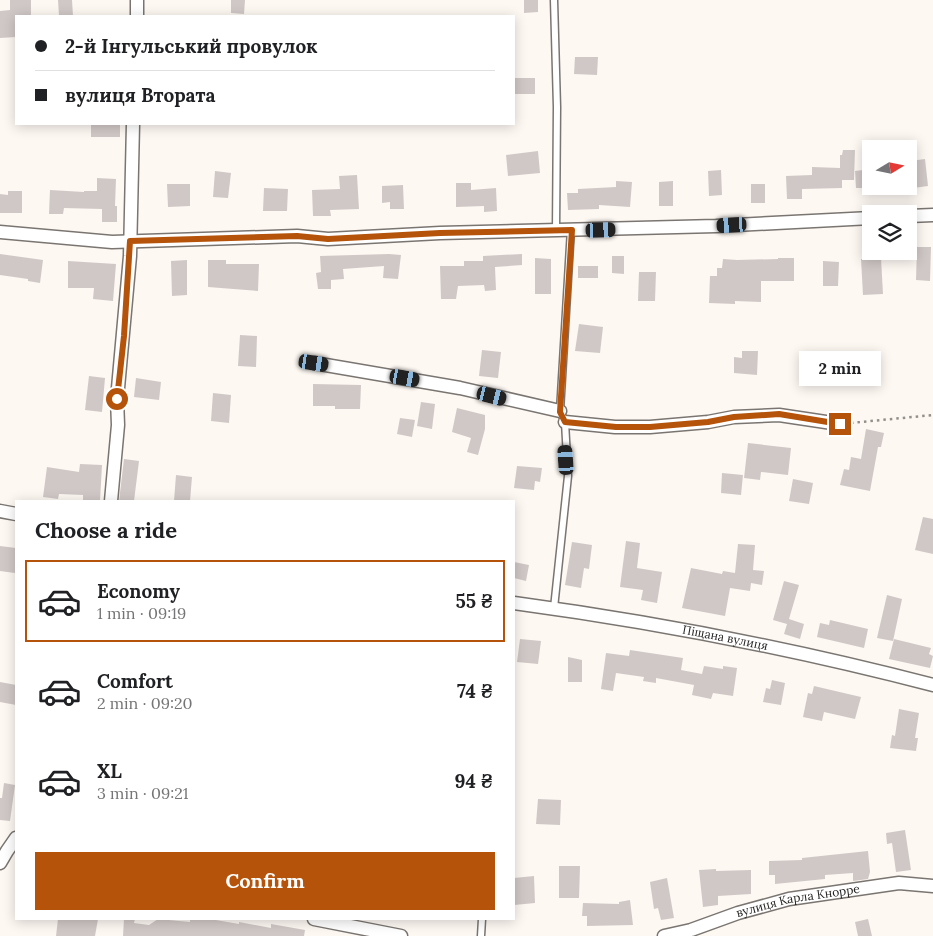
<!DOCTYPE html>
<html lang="en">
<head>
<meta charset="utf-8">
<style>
	:root { --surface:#fff; --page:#f6f6f6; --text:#202124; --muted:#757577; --line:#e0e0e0; --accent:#b45309 }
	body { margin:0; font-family:Lora,serif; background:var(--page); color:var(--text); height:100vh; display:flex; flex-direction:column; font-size:19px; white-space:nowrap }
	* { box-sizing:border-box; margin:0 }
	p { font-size:16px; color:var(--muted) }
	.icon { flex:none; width:28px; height:28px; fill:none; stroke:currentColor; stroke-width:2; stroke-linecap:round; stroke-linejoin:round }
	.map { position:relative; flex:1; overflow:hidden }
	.drawer { position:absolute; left:15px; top:500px; width:500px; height:420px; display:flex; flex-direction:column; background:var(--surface); border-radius:0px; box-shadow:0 2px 12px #0003 }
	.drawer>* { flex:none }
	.guide { position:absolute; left:15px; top:15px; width:500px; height:110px; border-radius:0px; box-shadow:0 2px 12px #0003; display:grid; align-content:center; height:110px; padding:0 20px; background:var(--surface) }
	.needle { width:32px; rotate:80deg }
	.tools { position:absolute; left:862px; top:140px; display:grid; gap:10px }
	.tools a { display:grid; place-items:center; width:55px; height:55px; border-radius:0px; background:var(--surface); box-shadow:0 2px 12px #0003; font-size:25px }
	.end { position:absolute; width:22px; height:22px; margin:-11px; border:6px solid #b45309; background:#fff; box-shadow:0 0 0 2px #fff }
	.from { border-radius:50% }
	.bubble { position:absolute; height:35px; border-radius:0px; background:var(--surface); box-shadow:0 2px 12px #0003; font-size:16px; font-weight:800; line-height:35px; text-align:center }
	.car { position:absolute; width:15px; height:30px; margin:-15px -8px; border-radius:6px; box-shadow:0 0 4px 1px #0007; background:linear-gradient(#222 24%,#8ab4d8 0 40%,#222 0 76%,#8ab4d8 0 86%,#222 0) }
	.guide b { display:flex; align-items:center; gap:18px; height:48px; font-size:19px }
	.guide b+b { border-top:1px solid var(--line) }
	.guide i { width:12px; height:12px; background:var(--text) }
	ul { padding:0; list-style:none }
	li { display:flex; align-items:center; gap:15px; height:82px; margin:0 10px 8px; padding:0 10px; border:2px solid transparent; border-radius:0px }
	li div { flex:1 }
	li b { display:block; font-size:19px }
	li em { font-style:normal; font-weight:800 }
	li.current { border-color:var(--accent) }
	li>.icon { width:45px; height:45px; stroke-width:1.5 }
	h2 { padding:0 20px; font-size:22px; line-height:60px }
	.cta { display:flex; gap:10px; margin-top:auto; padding:10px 20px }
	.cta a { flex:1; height:58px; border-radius:0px; background:var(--accent); color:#fff; font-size:20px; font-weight:800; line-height:58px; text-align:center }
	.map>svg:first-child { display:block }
	.building { fill:#d0c8c6 }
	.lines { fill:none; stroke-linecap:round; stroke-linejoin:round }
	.service-casing { stroke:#7a7571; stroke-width:9 }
	.minor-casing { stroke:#7a7571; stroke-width:15 }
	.path { stroke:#93908c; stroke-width:2.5; stroke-dasharray:2.5 4; stroke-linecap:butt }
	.service { stroke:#fff; stroke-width:6 }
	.minor { stroke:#fff; stroke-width:12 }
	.route { stroke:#b45309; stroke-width:6 }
	.labels { text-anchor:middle; stroke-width:4; stroke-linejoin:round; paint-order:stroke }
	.street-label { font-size:12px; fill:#252321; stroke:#fdf8f2 }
</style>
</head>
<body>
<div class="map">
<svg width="933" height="936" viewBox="0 0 933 936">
	<rect width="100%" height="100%" fill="#fdf8f2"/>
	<g class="building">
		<path d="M10 0H31V16H16V37L0 38V11L10 10Z"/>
		<path d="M58 0H72L73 16H59Z"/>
		<path d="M231 0H245L244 14 231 13Z"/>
		<path d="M524 0H538V12L524 13Z"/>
		<path d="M575 57H598L597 75 574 74Z"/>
		<rect x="514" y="78" width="21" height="16"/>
		<rect x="91" y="124" width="29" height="13"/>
		<path d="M843 150H855L854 180H842V188L802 189V199H787L786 176 812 175V167L840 168V155H842Z"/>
		<path d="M538 151 540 173 508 176 506 155Z"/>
		<path d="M925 159 928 186 913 188 910 161Z"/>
		<path d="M871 169V188H856L855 171Z"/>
		<path d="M721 170 722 195 709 196 708 171Z"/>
		<path d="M215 171 231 173 228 198 213 197Z"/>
		<path d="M357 175 359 209 330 210 331 216H313L312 190 340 189 339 176Z"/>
		<path d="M97 178 116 179 115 206H117V222H102V209L64 208 63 214H49L50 190 84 192V191H97Z"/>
		<path d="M616 181 632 182 630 207 599 205V209L568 210 567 193H578V189L616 187Z"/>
		<path d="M673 181V206H659V182Z"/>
		<path d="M456 183H471V190L496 188 497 211 484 212V206L456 207Z"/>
		<path d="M167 184H190V206L168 207Z"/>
		<rect x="751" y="184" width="14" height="19"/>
		<path d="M403 185 404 209H390V202L382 203V186Z"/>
		<path d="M264 188 288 189 287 211H263Z"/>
		<path d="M8 191H22V213H0V194L8 195Z"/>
		<path d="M917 247H931L930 281 916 280Z"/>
		<path d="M0 254 43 260 40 283 28 281V279L0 275Z"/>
		<path d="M389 254 401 255 398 279 383 278 384 266 343 269 344 279 331 280V289H318L316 273 321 272 320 256Z"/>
		<path d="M522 254V265L495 267 496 290 485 291 484 285 458 286 456 299H441L440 266H464V261H483V256Z"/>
		<path d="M612 256H624V274L612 273Z"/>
		<path d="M535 258 551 259V294H535Z"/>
		<path d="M778 258H794V281H761V302L735 301V304L709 303 710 276H717V268H722L723 259 737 260 778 259Z"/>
		<path d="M881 258 883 294 863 295 861 259Z"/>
		<path d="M187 260V295L172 296 171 261Z"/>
		<path d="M208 260H226V264H259L258 291 208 287Z"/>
		<path d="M68 261 116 264 113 301 93 299 94 288H68Z"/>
		<path d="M823 261 839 262 838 286H823Z"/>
		<rect x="578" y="266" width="20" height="12"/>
		<path d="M639 272H656L655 301H638Z"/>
		<path d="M579 324 603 327 600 353 575 351Z"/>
		<path d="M240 335 257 336 256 367 238 366Z"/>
		<path d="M482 350 501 352 498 378 479 376Z"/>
		<path d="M742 351H758L757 375 734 373V357L742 358Z"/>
		<path d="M89 376 105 378 102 412 85 410Z"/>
		<path d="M136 378 161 382 159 400 134 397Z"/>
		<path d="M313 384 361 385 360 409H335V406H313Z"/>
		<path d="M213 393 231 395 229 423 211 421Z"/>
		<path d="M421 402 435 404 432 429 417 426Z"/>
		<path d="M457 408 485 415V429L478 455 467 452 471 438 452 432Z"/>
		<path d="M400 418 415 420 412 437 397 434Z"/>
		<path d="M866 429 884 433 881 447H878L870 491 840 485 844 469 849 470 851 457 861 459Z"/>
		<path d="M748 443 791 448 788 475 761 472 760 480 744 478Z"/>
		<path d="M124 459 139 461 134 501H119Z"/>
		<path d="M80 464 102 465 100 501H83V495L59 494 58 499 43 497 47 467 79 472Z"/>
		<path d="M517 466 542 468 540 482 535 481 534 490 514 488Z"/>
		<path d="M722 473 743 475 741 495 721 493Z"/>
		<path d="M176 475 192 477 190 501H174Z"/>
		<path d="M793 479 813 483 809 504 789 501Z"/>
		<path d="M923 517 933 519V554L915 550Z"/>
		<path d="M626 541 640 543 637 568 662 572 657 603 641 600 643 590 620 587Z"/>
		<path d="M572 542 592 545 589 569 584 568 581 588 565 585Z"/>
		<path d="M738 544 755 545 753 570 764 571 762 585 751 583 750 591 730 588 725 616 682 608 691 568 722 574 723 571 735 573Z"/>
		<path d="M0 546 16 548 15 573 0 571Z"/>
		<path d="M514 562 529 565 526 581 514 578Z"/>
		<path d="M784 581 799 585 789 619 804 624 800 639 784 634 787 624 773 620Z"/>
		<path d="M887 595 902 599 893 641 877 638Z"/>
		<path d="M830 620 868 629 864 648 817 637 820 623 829 625Z"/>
		<path d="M520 639 541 641 538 664 517 662Z"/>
		<path d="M894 639 931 648 929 654 933 656 930 668 889 659Z"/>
		<path d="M630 650 683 658 681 670 702 674 704 666 723 669V666L737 668 733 696 713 693 711 699 692 695 694 685 656 678V683L643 681 644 677 616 673 613 691 601 689 606 653 629 656Z"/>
		<path d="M568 657 582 660V682H568Z"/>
		<path d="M772 680 785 683 781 705 763 702 766 688 770 689Z"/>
		<path d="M0 682 16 685V705L0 702Z"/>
		<path d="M814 686 861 697 855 719 824 712 822 721 803 717 808 693 812 694Z"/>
		<path d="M899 709 919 713 915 738H918L916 751 890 748 892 735 895 736Z"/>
		<path d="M4 783 15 785 10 821 0 820V798H2Z"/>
		<path d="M538 799 561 800 560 825 536 824Z"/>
		<path d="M905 830 911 870 896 872 892 843 887 844 886 833Z"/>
		<path d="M868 851 870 872 868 879 853 881V873L825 875V879L775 884V875H769V861L802 860V858Z"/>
		<path d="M559 866H580L579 898H559Z"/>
		<path d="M716 869V871L751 870V894L718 896V905L703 907 699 870Z"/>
		<path d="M534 876 535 903 514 905V878Z"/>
		<path d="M667 878 674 918 661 920 658 908 654 909 650 882Z"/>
		<path d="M630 900 633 925 587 926V916H582L583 903 619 904V902Z"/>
		<path d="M58 919H98L95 936H56Z"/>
		<path d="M124 919H135L134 923 149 925 158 919 190 922V919H210L239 924V922L271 928V924L305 930 304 936H123Z"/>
		<path d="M868 919 872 936H858L855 922Z"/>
	</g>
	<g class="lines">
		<g class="service-casing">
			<g id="service">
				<path d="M554 0 557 107 556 230"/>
				<path d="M554 608 568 476 565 422 560 411 571 229"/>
				<path d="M481 936 482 919"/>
			</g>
		</g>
		<g class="minor-casing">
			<g id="minor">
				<path d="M137 16V0"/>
				<path d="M909 216 933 215"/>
				<path d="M0 232 112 242 297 236 328 239 440 233 716 226 871 218"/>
				<path d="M314 363 460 388 560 411"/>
				<path d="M565 422 615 427H650L708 422 734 417 779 415 839 424"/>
				<path d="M111 501 118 425 117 399 130 256 133 124"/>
				<path d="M0 511 16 514"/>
				<path id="s1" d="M514 603C655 622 795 649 933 685"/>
				<path d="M0 863 7 851 16 838"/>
				<path d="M314 919 401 936"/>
				<path id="s2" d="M664 936 691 930 738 913 789 899 899 883 933 886"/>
			</g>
		</g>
		<path class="path" d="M851 423 933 415"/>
		<use href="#service" class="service"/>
		<use href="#minor" class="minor"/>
	</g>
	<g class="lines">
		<path class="route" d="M117 399 124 336 130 241 297 236 328 239 440 233 572 230 560 412 565 422 616 427H650L708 422 734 417 779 414 840 424"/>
	</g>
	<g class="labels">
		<g class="street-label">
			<text dy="4" stroke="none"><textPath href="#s1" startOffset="214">Піщана вулиця</textPath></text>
			<text dy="4" stroke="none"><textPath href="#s2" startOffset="139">вулиця Карла Кнорре</textPath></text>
		</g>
	</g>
</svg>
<div class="tools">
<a><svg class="needle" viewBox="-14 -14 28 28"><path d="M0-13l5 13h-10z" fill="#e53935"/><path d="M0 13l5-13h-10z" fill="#757577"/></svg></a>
<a><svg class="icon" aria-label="layers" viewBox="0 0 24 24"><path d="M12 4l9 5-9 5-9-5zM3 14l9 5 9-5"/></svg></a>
</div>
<i class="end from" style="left:117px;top:399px"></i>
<i class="end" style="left:840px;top:424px"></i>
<div class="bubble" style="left:799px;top:351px;width:82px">2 min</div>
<i class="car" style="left:732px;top:225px;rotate:267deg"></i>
<i class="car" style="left:601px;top:230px;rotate:88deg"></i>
<i class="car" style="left:314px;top:363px;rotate:99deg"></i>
<i class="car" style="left:405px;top:378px;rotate:100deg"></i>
<i class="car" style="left:492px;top:396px;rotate:104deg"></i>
<i class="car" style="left:566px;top:460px;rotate:356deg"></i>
<div class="guide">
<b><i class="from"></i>2-й Інгульський провулок</b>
<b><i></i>вулиця Втората</b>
</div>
<section class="drawer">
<h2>Choose a ride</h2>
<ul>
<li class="current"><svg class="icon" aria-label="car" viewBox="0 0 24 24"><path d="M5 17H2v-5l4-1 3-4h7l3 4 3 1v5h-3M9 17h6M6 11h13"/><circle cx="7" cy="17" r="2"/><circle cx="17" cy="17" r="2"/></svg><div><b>Economy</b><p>1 min · 09:19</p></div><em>55 ₴</em></li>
<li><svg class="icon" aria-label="car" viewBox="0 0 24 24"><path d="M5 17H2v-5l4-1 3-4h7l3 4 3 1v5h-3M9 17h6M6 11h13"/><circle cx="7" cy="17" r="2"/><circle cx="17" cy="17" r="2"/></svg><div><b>Comfort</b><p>2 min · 09:20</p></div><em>74 ₴</em></li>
<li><svg class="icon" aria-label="car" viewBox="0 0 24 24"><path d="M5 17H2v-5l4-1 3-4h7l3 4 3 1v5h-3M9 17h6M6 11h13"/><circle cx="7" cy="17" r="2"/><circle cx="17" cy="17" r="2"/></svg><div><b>XL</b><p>3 min · 09:21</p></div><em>94 ₴</em></li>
</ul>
<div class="cta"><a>Confirm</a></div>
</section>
</div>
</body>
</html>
